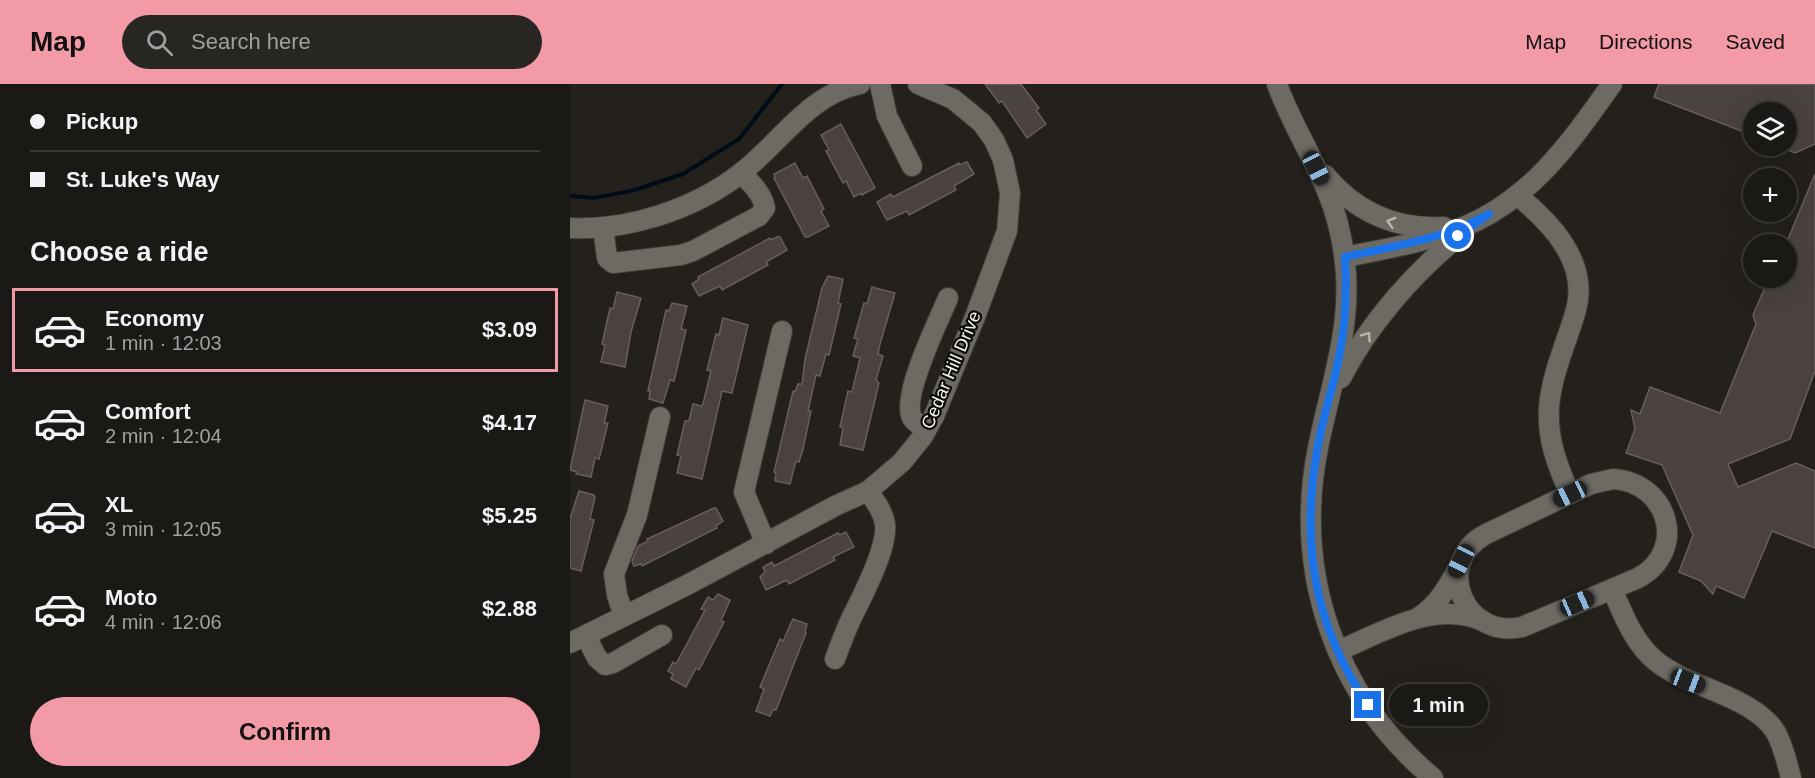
<!DOCTYPE html>
<html lang="en">
<head>
<meta charset="utf-8">
<style>
	:root { --surface:#1b1915; --page:#282622; --text:#f1f3f6; --muted:#a0a0a0; --line:#393834; --accent:#f39aa7 }
	body { margin:0; font-family:Arial,sans-serif; background:var(--page); color:var(--text); height:100vh; display:flex; flex-direction:column; font-size:22px; white-space:nowrap }
	* { box-sizing:border-box; margin:0 }
	p { font-size:20px; color:var(--muted) }
	.icon { flex:none; width:33px; height:33px; fill:none; stroke:currentColor; stroke-width:2; stroke-linecap:round; stroke-linejoin:round }
	.map { position:relative; flex:1; overflow:hidden }
	.panel { display:flex; flex-direction:column; background:var(--surface); width:570px }
	.panel>* { flex:none }
	.hud { display:grid; align-content:center; height:132px; padding:0 30px; background:var(--surface) }
	.buttons { position:absolute; left:1173px; top:18px; display:grid; gap:12px }
	.buttons a { display:grid; place-items:center; width:54px; height:54px; border-radius:50%; background:var(--surface); box-shadow:0 6px 24px #0002,0 0 0 2px var(--line); font-size:30px }
	.end { position:absolute; width:27px; height:27px; margin:-14px; border:8px solid #1a73e8; background:#fff; box-shadow:0 0 0 3px #fff }
	.from { border-radius:50% }
	.bubble { position:absolute; height:42px; border-radius:21px; background:var(--surface); box-shadow:0 6px 24px #0002,0 0 0 2px var(--line); font-size:20px; font-weight:700; line-height:42px; text-align:center }
	.car { position:absolute; width:18px; height:36px; margin:-18px -9px; border-radius:8px; box-shadow:0 0 4px 2px #0007; background:linear-gradient(#222 24%,#8ab4d8 0 40%,#222 0 76%,#8ab4d8 0 86%,#222 0) }
	.hud b { display:flex; align-items:center; gap:21px; height:57px; font-size:22px }
	.hud b+b { border-top:2px solid var(--line) }
	.hud i { width:15px; height:15px; background:var(--text) }
	ul { padding:0; list-style:none }
	li { display:flex; align-items:center; gap:18px; height:84px; margin:0 12px 9px; padding:0 18px; border:3px solid transparent; border-radius:0px }
	li div { flex:1 }
	li b { display:block; font-size:22px }
	li em { font-style:normal; font-weight:700 }
	li.active { border-color:var(--accent) }
	li>.icon { width:54px; height:54px; stroke-width:1.5 }
	h2 { padding:0 30px; font-size:27px; line-height:72px }
	.button { display:flex; gap:12px; margin-top:auto; padding:12px 30px }
	.button a { flex:1; height:69px; border-radius:36px; background:var(--accent); color:#111; font-size:24px; font-weight:700; line-height:69px; text-align:center }
	header { display:flex; align-items:center; gap:36px; box-sizing:border-box; height:84px; padding:0 30px; background:var(--accent); color:#111 }
	header strong { font-size:28px }
	nav { display:flex; gap:33px; margin-inline-start:auto; font-size:21px }
	.search { width:420px; height:54px; background:var(--page); display:flex; align-items:center; gap:15px; box-sizing:border-box; padding:0 21px; border-radius:33px; color:var(--muted); font-size:22px }
	main { display:flex; flex:1; min-height:0 }
	.map>svg:first-child { display:block }
	.lines { fill:none; stroke-linecap:round; stroke-linejoin:round }
	.stream { stroke:#000c1a; stroke-width:4 }
	.building { fill:#494240; stroke:#675e5d; stroke-width:1.5 }
	.minor-casing { stroke:#403e39; stroke-width:22 }
	.minor { stroke:#6d6a63; stroke-width:20 }
	.oneway { stroke:#b8b5b0 }
	.route { stroke:#1a73e8; stroke-width:8 }
	.labels { text-anchor:middle; stroke-width:4.5; stroke-linejoin:round; paint-order:stroke }
	.street-label { font-size:18px; fill:#f5f3ef; stroke:#0c0b08 }
</style>
</head>
<body>
<header>
<strong>Map</strong>
<div class="search"><svg class="icon" aria-label="search" viewBox="0 0 24 24"><circle cx="10" cy="10" r="6"/><path d="M15 15l6 6"/></svg>Search here</div>
<nav><a>Map</a><a>Directions</a><a>Saved</a></nav>
</header>
<main>
<section class="panel">
<div class="hud">
<b><i class="from"></i>Pickup</b>
<b><i></i>St. Luke's Way</b>
</div>
<h2>Choose a ride</h2>
<ul>
<li class="active"><svg class="icon" aria-label="car" viewBox="0 0 24 24"><path d="M5 17H2v-5l4-1 3-4h7l3 4 3 1v5h-3M9 17h6M6 11h13"/><circle cx="7" cy="17" r="2"/><circle cx="17" cy="17" r="2"/></svg><div><b>Economy</b><p>1 min · 12:03</p></div><em>$3.09</em></li>
<li><svg class="icon" aria-label="car" viewBox="0 0 24 24"><path d="M5 17H2v-5l4-1 3-4h7l3 4 3 1v5h-3M9 17h6M6 11h13"/><circle cx="7" cy="17" r="2"/><circle cx="17" cy="17" r="2"/></svg><div><b>Comfort</b><p>2 min · 12:04</p></div><em>$4.17</em></li>
<li><svg class="icon" aria-label="car" viewBox="0 0 24 24"><path d="M5 17H2v-5l4-1 3-4h7l3 4 3 1v5h-3M9 17h6M6 11h13"/><circle cx="7" cy="17" r="2"/><circle cx="17" cy="17" r="2"/></svg><div><b>XL</b><p>3 min · 12:05</p></div><em>$5.25</em></li>
<li><svg class="icon" aria-label="car" viewBox="0 0 24 24"><path d="M5 17H2v-5l4-1 3-4h7l3 4 3 1v5h-3M9 17h6M6 11h13"/><circle cx="7" cy="17" r="2"/><circle cx="17" cy="17" r="2"/></svg><div><b>Moto</b><p>4 min · 12:06</p></div><em>$2.88</em></li>
</ul>
<div class="button"><a>Confirm</a></div>
</section>
<div class="map">
<svg width="1245" height="694" viewBox="0 0 1245 694">
	<rect width="100%" height="100%" fill="#24211c"/>
	<g class="lines">
		<path class="stream" d="M0 112 24 114 65 106 113 90 169 55 212 0"/>
	</g>
	<g class="building">
		<path d="M415 0H451L469 24 466 26 476 40 457 54 432 17 429 19Z"/>
		<path d="M1089 0H1245V60L1225 69 1216 65V28H1184V52L1084 13Z"/>
		<path d="M271 40 305 104 292 111 291 109 284 113 276 97 273 99 256 67 259 66 251 51Z"/>
		<path d="M397 78 404 90 384 102 386 106 339 131 337 127 317 136 307 118 321 110 323 113 389 79V81Z"/>
		<path d="M225 79 233 94 237 92 254 125 251 127 259 142 238 153H235L204 94 205 93 204 90Z"/>
		<path d="M1245 90V287L1220 355 1158 380 1168 403 1226 379 1245 387V464L1202 447 1174 514 1146 502 1143 510 1131 497 1109 488 1123 451 1092 381 1056 369 1065 345 1061 326 1070 330 1080 303 1150 329 1186 240 1183 231 1199 194H1216V160Z"/>
		<path d="M207 153H210L217 166 196 178 198 181 152 206 150 202 129 212 122 200 129 195 128 193 200 154 201 156Z"/>
		<path d="M258 192 273 195 268 219 271 220 259 271 256 270 250 292 246 291 238 327H241L233 365 229 378 226 377 220 400 205 397 206 389 204 388 223 307 225 308 228 300H232L235 275 252 204Z"/>
		<path d="M302 203 325 209 310 260 308 270 313 272 306 296 309 299 293 366 270 361 273 344 270 343 278 307 282 308 290 274 283 272 288 255 284 254 294 219 297 220Z"/>
		<path d="M47 208 71 214 61 248 55 283 31 278 35 261 32 260 40 224 43 225Z"/>
		<path d="M102 219 117 222 111 245 116 246 104 297 100 296 93 319 79 315 80 307H78L96 226 99 227Z"/>
		<path d="M153 234 178 241 162 309 152 307 132 395 107 389 111 372 107 371 115 337H119L123 320 131 322 133 320 141 287 137 286 146 250 149 251Z"/>
		<path d="M15 316 38 322 34 339H38L29 375 25 374 21 393 6 390 7 388 0 386Z"/>
		<path d="M9 407 24 411 25 413 20 435 24 436 11 487 0 484V435Z"/>
		<path d="M144 424H146L153 437 146 442 147 444 72 482 71 480 64 482 62 477 68 462 78 457 77 455Z"/>
		<path d="M276 448 284 463 263 473 265 476 219 500 217 496 196 506 190 493 195 488 193 483 202 478 204 482 268 449 270 451Z"/>
		<path d="M148 510 160 516 151 537 154 538 129 586 126 584 116 603 101 595 103 590 98 587 103 578 106 580 135 526 131 525 138 513 143 516Z"/>
		<path d="M223 535 237 540 235 548 236 549 206 626H203L200 632 186 627 194 605 190 603 210 555 213 557Z"/>
	</g>
	<g class="lines">
		<g class="minor-casing">
			<g id="minor">
				<path d="M310 0 317 32 342 82"/>
				<path d="M707 0C720 37 742 71 757 107 768 133 774 162 776 190 780 250 759 307 748 364 723 489 765 612 863 694"/>
				<path d="M755 91C786 128 825 146 874 143"/>
				<path d="M947 111C981 139 1019 178 1006 226 997 258 982 288 979 323 977 355 987 381 1000 410"/>
				<path d="M33 143 37 174 43 179 111 171 123 167 189 132 195 124C192 109 181 99 171 89"/>
				<path d="M0 144C58 147 125 125 171 89 210 59 239 10 290 0"/>
				<path d="M775 173C814 165 853 159 891 144 961 116 1000 59 1042 0"/>
				<path d="M771 294C799 239 845 187 894 148"/>
				<path d="M356 346C352 343 345 338 342 334 331 312 368 238 378 214"/>
				<path d="M1043 395C1098 398 1119 466 1068 494L952 543C894 556 862 479 916 450L1021 400Z"/>
				<path d="M196 460 174 408 212 247"/>
				<path d="M1042 505C1053 530 1064 560 1087 578 1120 604 1182 612 1205 647 1213 660 1217 679 1221 694"/>
				<path d="M54 532 47 511 44 490 67 431 90 333"/>
				<path d="M848 534C868 521 878 503 889 482"/>
				<path d="M16 552 27 574 35 581 43 579 92 551"/>
				<path d="M0 559 117 501 267 421 298 407 332 378 353 352 364 332 405 233 437 147 440 109 433 76 424 56 412 39 383 15 348 0"/>
				<path d="M768 567C811 549 865 515 913 537"/>
				<path d="M265 575C271 559 277 542 285 527 295 507 318 462 315 440 313 427 305 417 298 407"/>
			</g>
		</g>
		<use href="#minor" class="minor"/>
	</g>
	<defs><path id="oneway-chevron" d="M-2-3.5L2.5 0L-2 3.5" fill="none" stroke-width="1.6" stroke-linecap="round" stroke-linejoin="round" transform="scale(1.5)"/></defs>
	<g class="oneway">
		<use href="#oneway-chevron" transform="translate(821 138) rotate(-164)"/>
		<use href="#oneway-chevron" transform="translate(797 252) rotate(-55)"/>
	</g>
	<g class="lines">
		<path class="route" d="M798 621C744 542 731 460 747 367 752 336 763 305 769 273 776 240 777 207 775 173 825 162 874 155 919 130L888 152"/>
	</g>
	<g class="labels">
		<g class="street-label">
			<text transform="translate(381 286) rotate(-67)" y="6">Cedar Hill Drive</text>
		</g>
	</g>
</svg>
<div class="buttons">
<a><svg class="icon" aria-label="layers" viewBox="0 0 24 24"><path d="M12 4l9 5-9 5-9-5zM3 14l9 5 9-5"/></svg></a>
<a>+</a>
<a>−</a>
</div>
<i class="end from" style="left:888px;top:152px"></i>
<i class="end" style="left:798px;top:621px"></i>
<div class="bubble" style="left:819px;top:600px;width:99px">1 min</div>
<i class="car" style="left:746px;top:84px;rotate:153deg"></i>
<i class="car" style="left:1000px;top:410px;rotate:245deg"></i>
<i class="car" style="left:891px;top:477px;rotate:207deg"></i>
<i class="car" style="left:1007px;top:519px;rotate:66deg"></i>
<i class="car" style="left:1118px;top:597px;rotate:111deg"></i>
</div>
</main>
</body>
</html>
